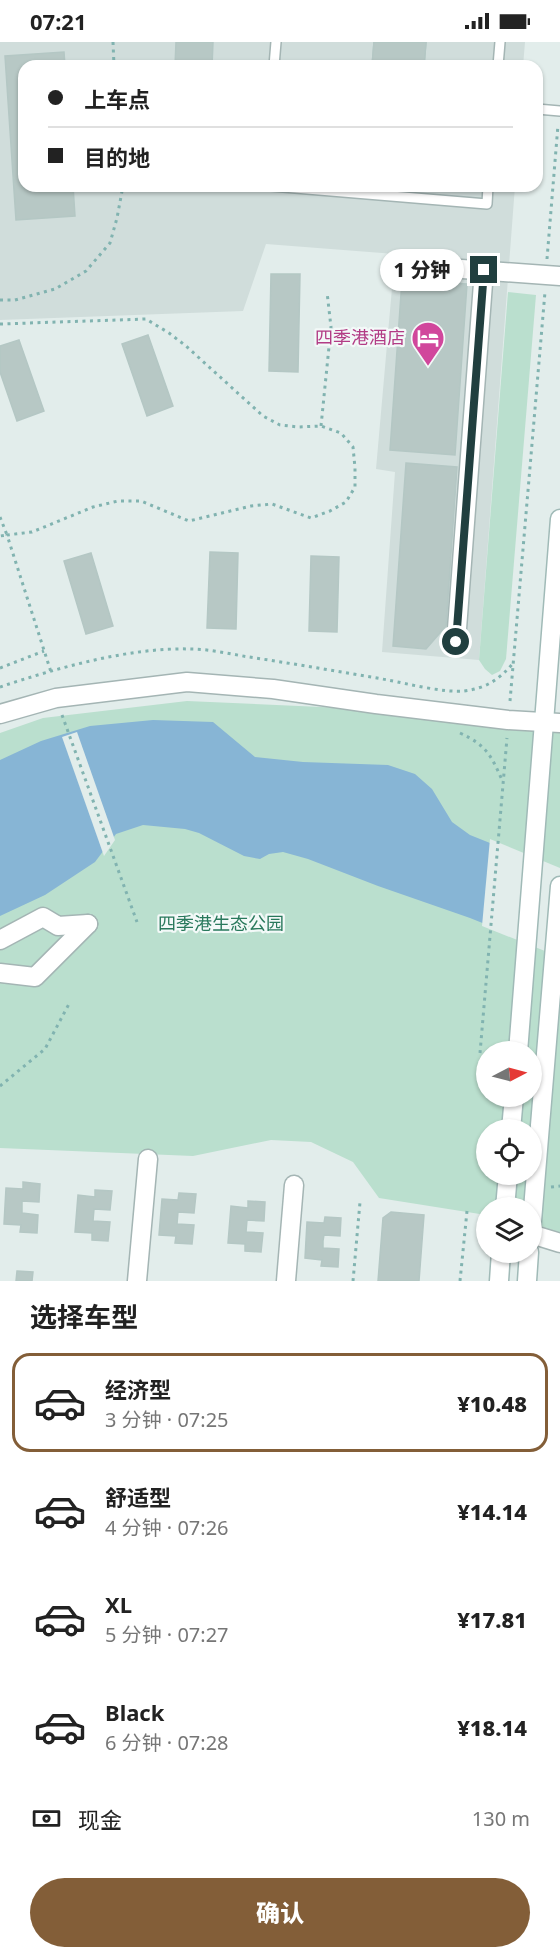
<!DOCTYPE html>
<html lang="zh">
<head>
<meta charset="utf-8">
<style>
	:root { --surface:#fff; --page:#f6f6f6; --text:#222; --muted:#767676; --line:#e0e0e0; --accent:#835e38 }
	body { margin:0; font-family:"Noto Sans","Noto Sans SC",sans-serif; background:var(--page); color:var(--text); height:100vh; display:flex; flex-direction:column; font-size:22px; white-space:nowrap }
	* { box-sizing:border-box; margin:0 }
	p { font-size:20px; color:var(--muted) }
	.icon { flex:none; width:33px; height:33px; fill:none; stroke:currentColor; stroke-width:2; stroke-linecap:round; stroke-linejoin:round }
	.map { position:relative; height:1239px; overflow:hidden }
	.drawer { display:flex; flex-direction:column; background:var(--surface); flex:1 }
	.drawer>* { flex:none }
	.hud { position:absolute; left:18px; top:18px; width:525px; height:132px; border-radius:18px; box-shadow:0 2px 4px #0004; display:grid; align-content:center; height:132px; padding:0 30px; background:var(--surface) }
	.needle { width:39px; rotate:84deg }
	.buttons { position:absolute; left:476px; top:999px; display:grid; gap:12px }
	.buttons a { display:grid; place-items:center; width:66px; height:66px; border-radius:50%; background:var(--surface); box-shadow:0 2px 4px #0004; font-size:30px }
	.end { position:absolute; width:27px; height:27px; margin:-14px; border:8px solid #213f3f; background:#fff; box-shadow:0 0 0 3px #fff }
	.from { border-radius:50% }
	.bubble { position:absolute; height:42px; border-radius:21px; background:var(--surface); box-shadow:0 2px 4px #0004; font-size:20px; font-weight:800; line-height:42px; text-align:center }
	.hud b { display:flex; align-items:center; gap:21px; height:57px; font-size:22px }
	.hud b+b { border-top:2px solid var(--line) }
	.hud i { width:15px; height:15px; background:var(--text) }
	ul { padding:0; list-style:none }
	li { display:flex; align-items:center; gap:18px; height:99px; margin:0 12px 9px; padding:0 18px; border:3px solid transparent; border-radius:18px }
	li div { flex:1 }
	li b { display:block; font-size:22px }
	li em { font-style:normal; font-weight:800 }
	li.active { border-color:var(--accent) }
	li>.icon { width:54px; height:54px; stroke-width:1.5 }
	h2 { padding:0 30px; font-size:27px; line-height:72px }
	.pay { display:flex; align-items:center; gap:15px; height:66px; padding:0 30px; font-size:22px }
	.pay p { margin-inline-start:auto }
	.button { display:flex; gap:12px; margin-top:auto; padding:12px 30px }
	.button a { flex:1; height:69px; border-radius:36px; background:var(--accent); color:#fff; font-size:24px; font-weight:800; line-height:69px; text-align:center }
	.status { display:flex; justify-content:space-between; align-items:center; height:42px; padding:0 30px; background:var(--surface); direction:ltr }
	.status svg { height:16px; fill:currentColor }
	.map>svg:first-child { display:block }
	.built { fill:#d0dddb }
	.green { fill:#badfce; fill-rule:evenodd }
	.water { fill:#87b5d5 }
	.pier { fill:#e2edeb }
	.building { fill:#b7c8c5; stroke:#b4c7c4; stroke-width:1.5 }
	.lines { fill:none; stroke-linecap:round; stroke-linejoin:round }
	.lane-casing { stroke:#a4b5b4; stroke-width:12 }
	.street-casing { stroke:#a4b5b4; stroke-width:21 }
	.secondary-casing { stroke:#a0bab7; stroke-width:21 }
	.path { stroke:#81b3b0; stroke-width:3; stroke-dasharray:3 4.5; stroke-linecap:butt }
	.lane { stroke:#fff; stroke-width:9 }
	.street { stroke:#fff; stroke-width:18 }
	.secondary { stroke:#fff; stroke-width:18 }
	.route { stroke:#213f3f; stroke-width:8 }
	.labels { text-anchor:middle; stroke-width:4.5; stroke-linejoin:round; paint-order:stroke }
	.hotel-label { font-size:18px; fill:#b23c85; stroke:#f3f9f8; text-anchor:end }
	.park-label { font-size:18px; fill:#29795c; stroke:#f3f9f8 }
</style>
</head>
<body>
<div class="status"><b>07:21</b><svg viewBox="0 0 49 12"><path d="M0 12V9h3v3zM5 12V6h3v6zM10 12V3h3v9zM15 12V0h3v12zM26 1h20v11H26zM47 4h2v5h-2z"/></svg></div>
<div class="map">
<svg width="560" height="1239" viewBox="0 0 560 1239">
	<rect width="100%" height="100%" fill="#e2edeb"/>
	<path class="built" d="M0 0H525L523 24H24V144H515L479 618 382 610 395 430 376 427 395 212 266 202 243 269 0 278Z"/>
	<g class="green">
		<path d="M508 250 536 253 506 617 500 629 492 633 485 627 479 618Z"/>
		<path d="M187 659 478 672 560 673V1194L531 1186V1166H486V1173L379 1156 353 1120 311 1100 271 1098 193 1114 0 1106V691L43 676ZM486 1010H531V1054H486ZM486 1088H531V1132H486Z"/>
	</g>
	<path class="water" d="M153 678 213 680 255 715 303 720 388 723 415 732 432 747 452 780 470 793 560 829V912L470 876 378 844 308 817 283 810 269 812 260 817 244 814 199 791 185 787 143 783 116 792 95 820 45 853 0 874V718L41 699 90 684Z"/>
	<g class="pier">
		<path d="M77 690 115 798 104 814 62 695Z"/>
		<path d="M490 797 560 826V915L482 884Z"/>
	</g>
	<g class="building">
		<path d="M176 0H213L212 24H175Z"/>
		<path d="M374 0H426L424 24H372Z"/>
		<path d="M374 0H426L424 24H372Z"/>
		<path d="M64 10 65 24H24V144H73L75 174 16 178 5 14Z"/>
		<path d="M271 232H300L298 330 269 329Z"/>
		<path d="M402 238 467 242 455 413 390 408Z"/>
		<path d="M148 293 173 364 147 374 122 302Z"/>
		<path d="M19 298 44 369 17 379 0 330V304Z"/>
		<path d="M406 421 457 425 446 584 426 607 393 604Z"/>
		<path d="M210 510 238 511 236 587 207 586Z"/>
		<path d="M91 511 113 584 86 592 64 519Z"/>
		<path d="M311 514 339 515 337 590 309 589Z"/>
		<path d="M23 1140 40 1142 39 1160 22 1159V1171L38 1173 37 1191 20 1190 21 1183 4 1182 6 1146 23 1147Z"/>
		<path d="M95 1148 112 1149 110 1168 94 1167 93 1179 110 1180 108 1199 92 1198V1191L75 1190 78 1153 95 1155Z"/>
		<path d="M179 1151 196 1152 194 1171 178 1170 177 1182 194 1183 192 1202 175 1201 176 1194 159 1193 162 1157 178 1158Z"/>
		<path d="M248 1159 265 1160 264 1179 247 1178 246 1190 263 1191 261 1210 245 1209V1202L228 1201 231 1164 248 1166Z"/>
		<path d="M391 1170 424 1173 419 1239H378L383 1176Z"/>
		<path d="M325 1175 341 1176 340 1194 324 1193 323 1199V1206L339 1207 338 1225 321 1224 322 1218 305 1216 307 1180 324 1181Z"/>
		<path d="M17 1229 33 1230 32 1239H16Z"/>
	</g>
	<g class="lines">
		<g class="lane-casing">
			<g id="lane">
				<path d="M274 24 276 0"/>
				<path d="M498 24 500 0"/>
				<path d="M537 67 560 69"/>
				<path d="M271 144 487 162 488 144"/>
			</g>
		</g>
		<g class="street-casing">
			<g id="street">
				<path d="M407 223 560 234"/>
				<path d="M456 600 484 228"/>
				<path d="M0 672 56 656 187 640 273 647 376 662 508 678 560 681"/>
				<path d="M0 898 43 875 58 884 88 882"/>
				<path d="M0 931 35 935 88 882"/>
				<path d="M531 1192 560 1201"/>
				<path d="M137 1239 148 1117"/>
				<path d="M286 1239 294 1143"/>
			</g>
		</g>
		<g class="secondary-casing">
			<g id="secondary">
				<path d="M518 1010 560 477"/>
				<path d="M511 1088 514 1054"/>
				<path d="M505 1166 508 1132"/>
				<path d="M531 1191 560 844"/>
				<path d="M499 1239 501 1210"/>
				<path d="M527 1239 529 1210"/>
			</g>
		</g>
		<g class="path">
			<path d="M113 0 114 24"/>
			<path d="M547 217 558 83"/>
			<path d="M0 258H15L55 247 86 229 110 201 117 176 123 144"/>
			<path d="M0 282 146 277 169 291 186 304 263 374 280 383 298 385 321 384 341 391 353 405 355 426V445L346 460 330 469 311 476 272 462 251 464 189 479 141 459H118L93 465 32 490 7 493 51 630"/>
			<path d="M321 384 331 285 327 250"/>
			<path d="M0 475 7 493 0 494"/>
			<path d="M0 626 44 609"/>
			<path d="M0 645C57 626 130 605 191 607 210 607 230 612 249 615 295 622 342 630 388 638 408 642 445 651 464 649 487 646 500 637 514 620"/>
			<path d="M510 659 545 250"/>
			<path d="M62 673 137 880"/>
			<path d="M460 691C486 703 491 713 502 738"/>
			<path d="M480 1011 507 696"/>
			<path d="M0 1044 45 1007 70 960"/>
			<path d="M551 1145 560 1144"/>
			<path d="M353 1239 360 1160"/>
			<path d="M460 1239 467 1169"/>
		</g>
		<use href="#lane" class="lane"/>
		<use href="#street" class="street"/>
		<use href="#secondary" class="secondary"/>
	</g>
	<g class="lines">
		<path class="route" d="M456 600 484 228"/>
	</g>
	<defs>
		<g id="hotel-pin" transform="scale(1.725)"><path d="M0 17L-7.5 6A9.5 9.5 0 1 1 7.5 6Z" fill="#d1479c" stroke="#f3f9f8"/><path d="M-6-4.5h1.5V1H6V5H4.5V3h-9V5H-6ZM-4 0a1.8 1.8 0 1 1 3.6 0ZM.5 0V-2.5h3Q6-2.5 6 0Z" fill="#fff"/></g>
	</defs>
	<g fill-rule="evenodd">
		<use href="#hotel-pin" x="428" y="296"/>
	</g>
	<g class="labels">
		<g class="hotel-label">
			<text x="405" y="302">四季港酒店</text>
		</g>
		<g class="park-label">
			<text x="221" y="888">四季港生态公园</text>
		</g>
	</g>
</svg>
<div class="buttons">
<a><svg class="needle" viewBox="-14 -14 28 28"><path d="M0-13l5 13h-10z" fill="#e53935"/><path d="M0 13l5-13h-10z" fill="#767676"/></svg></a>
<a><svg class="icon" aria-label="locate" viewBox="0 0 24 24"><circle cx="12" cy="12" r="6"/><path d="M12 2v4M12 18v4M2 12h4M18 12h4"/></svg></a>
<a><svg class="icon" aria-label="layers" viewBox="0 0 24 24"><path d="M12 4l9 5-9 5-9-5zM3 14l9 5 9-5"/></svg></a>
</div>
<i class="end from" style="left:456px;top:600px"></i>
<i class="end" style="left:484px;top:228px"></i>
<div class="bubble" style="left:380px;top:207px;width:84px">1 分钟</div>
<div class="hud">
<b><i class="from"></i>上车点</b>
<b><i></i>目的地</b>
</div>
</div>
<section class="drawer">
<h2>选择车型</h2>
<ul>
<li class="active"><svg class="icon" aria-label="car" viewBox="0 0 24 24"><path d="M5 17H2v-5l4-1 3-4h7l3 4 3 1v5h-3M9 17h6M6 11h13"/><circle cx="7" cy="17" r="2"/><circle cx="17" cy="17" r="2"/></svg><div><b>经济型</b><p>3 分钟 · 07:25</p></div><em>¥10.48</em></li>
<li><svg class="icon" aria-label="car" viewBox="0 0 24 24"><path d="M5 17H2v-5l4-1 3-4h7l3 4 3 1v5h-3M9 17h6M6 11h13"/><circle cx="7" cy="17" r="2"/><circle cx="17" cy="17" r="2"/></svg><div><b>舒适型</b><p>4 分钟 · 07:26</p></div><em>¥14.14</em></li>
<li><svg class="icon" aria-label="car" viewBox="0 0 24 24"><path d="M5 17H2v-5l4-1 3-4h7l3 4 3 1v5h-3M9 17h6M6 11h13"/><circle cx="7" cy="17" r="2"/><circle cx="17" cy="17" r="2"/></svg><div><b>XL</b><p>5 分钟 · 07:27</p></div><em>¥17.81</em></li>
<li><svg class="icon" aria-label="car" viewBox="0 0 24 24"><path d="M5 17H2v-5l4-1 3-4h7l3 4 3 1v5h-3M9 17h6M6 11h13"/><circle cx="7" cy="17" r="2"/><circle cx="17" cy="17" r="2"/></svg><div><b>Black</b><p>6 分钟 · 07:28</p></div><em>¥18.14</em></li>
</ul>
<div class="pay"><svg class="icon" aria-label="cash" viewBox="0 0 24 24"><path d="M3 7h18v10H3z"/><circle cx="12" cy="12" r="2"/></svg>现金<p>130 m</p></div>
<div class="button"><a>确认</a></div>
</section>
</body>
</html>
